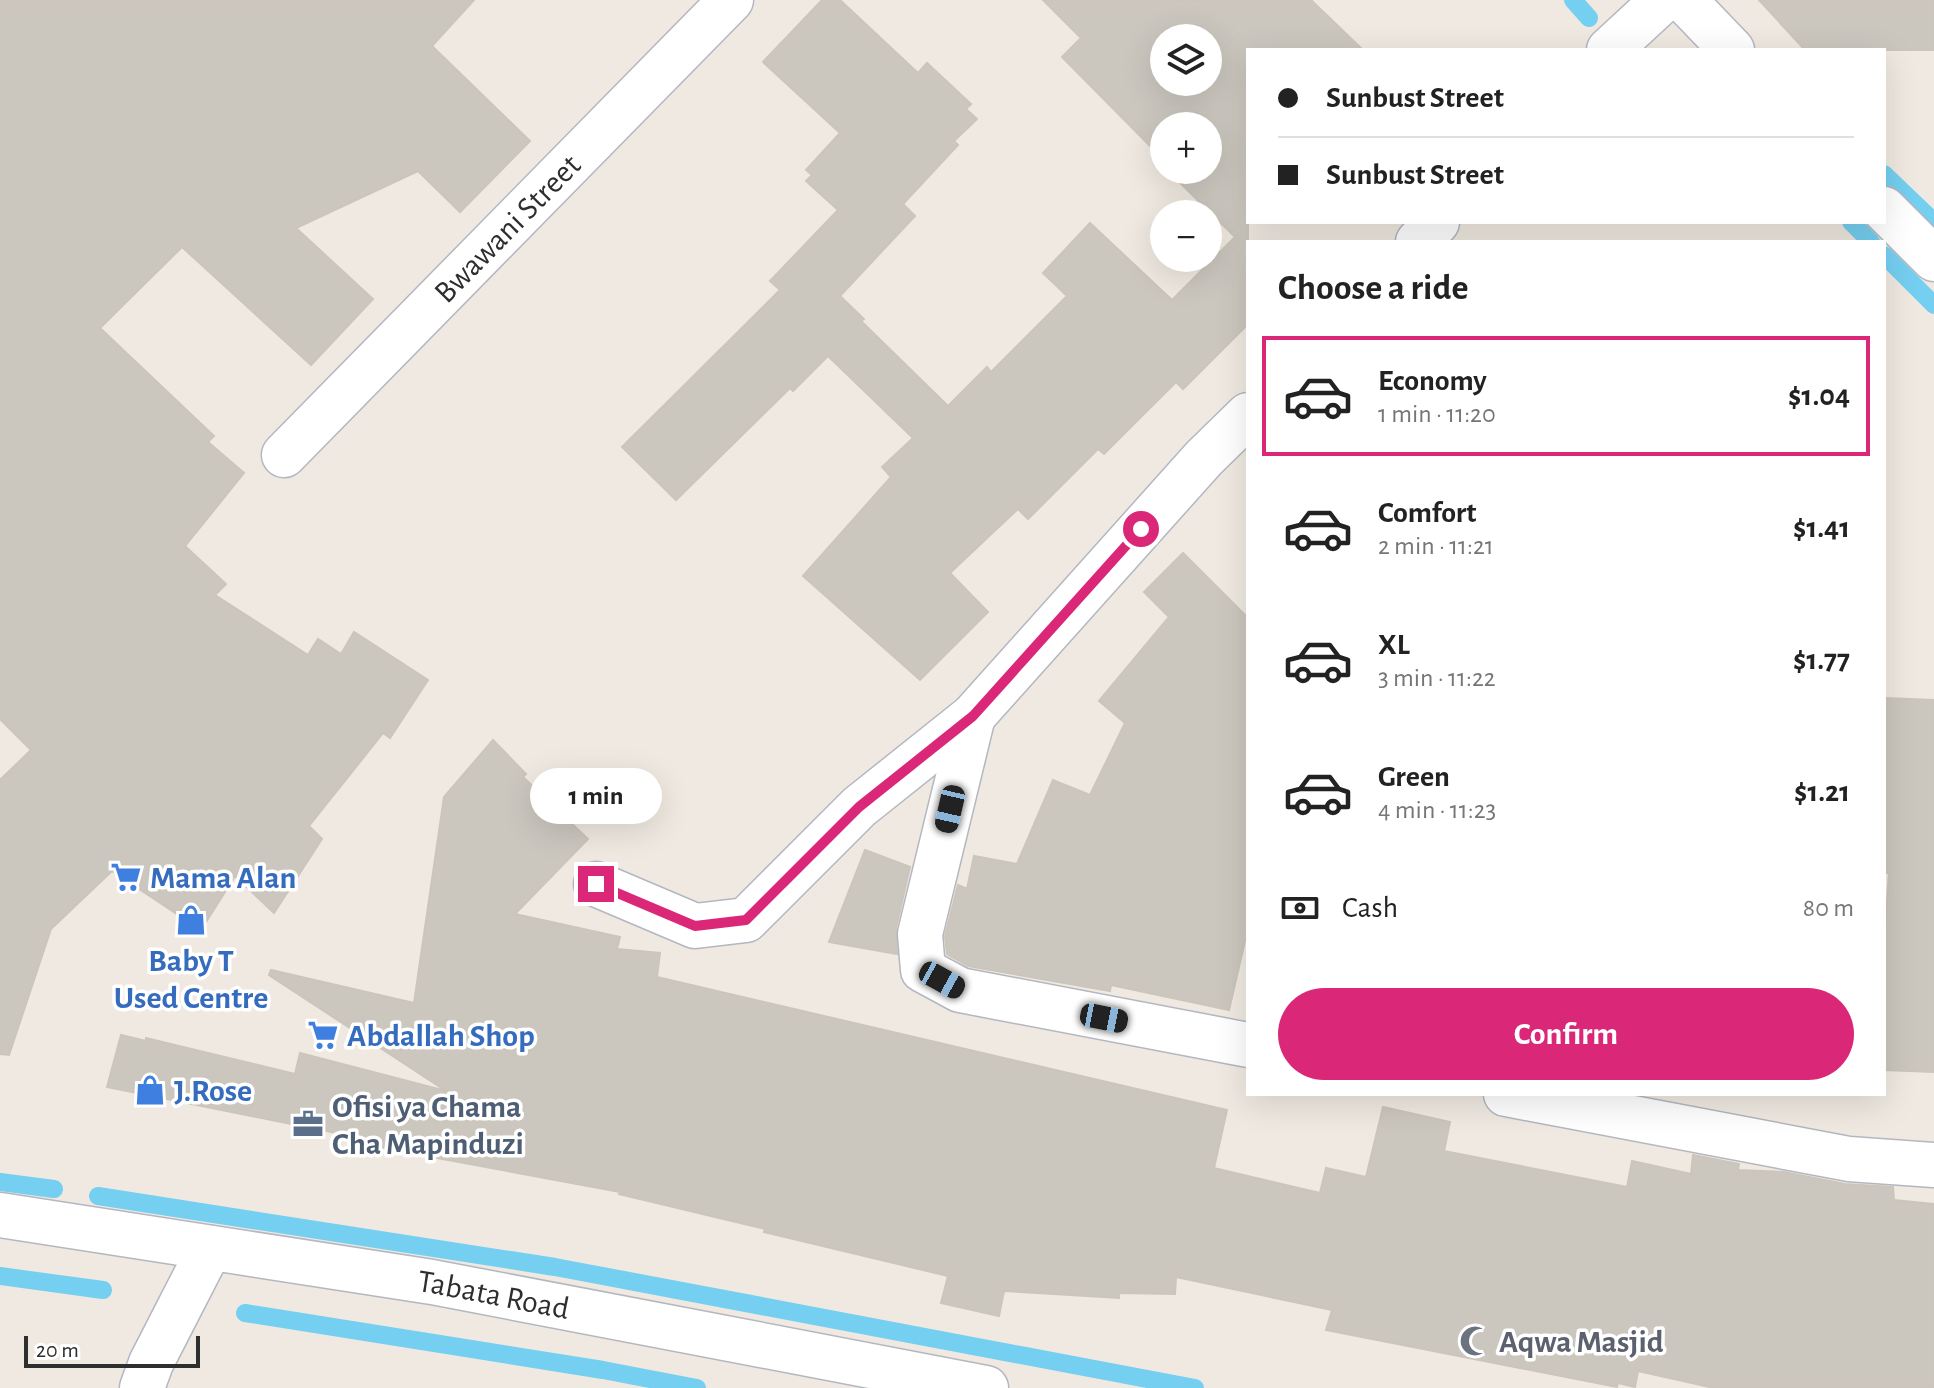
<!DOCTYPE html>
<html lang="en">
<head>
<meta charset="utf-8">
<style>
	:root { --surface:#fff; --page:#f2f2f2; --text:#222; --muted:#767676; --line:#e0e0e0; --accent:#db2777 }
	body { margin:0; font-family:"Alegreya Sans",sans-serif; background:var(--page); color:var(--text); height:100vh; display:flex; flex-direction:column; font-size:30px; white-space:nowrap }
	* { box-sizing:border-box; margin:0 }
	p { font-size:26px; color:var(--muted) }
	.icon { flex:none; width:44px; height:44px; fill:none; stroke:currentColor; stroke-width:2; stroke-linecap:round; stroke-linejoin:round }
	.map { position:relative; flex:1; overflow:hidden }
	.details { position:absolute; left:1246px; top:240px; width:640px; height:856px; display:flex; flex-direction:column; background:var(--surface); border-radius:0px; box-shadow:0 8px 32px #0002 }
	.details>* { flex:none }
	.top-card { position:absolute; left:1246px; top:48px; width:640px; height:176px; border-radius:0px; box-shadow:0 8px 32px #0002; display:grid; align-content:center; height:176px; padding:0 32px; background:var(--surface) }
	.tools { position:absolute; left:1150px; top:24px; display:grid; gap:16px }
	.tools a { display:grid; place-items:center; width:72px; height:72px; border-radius:50%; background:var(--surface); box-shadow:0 8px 32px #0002; font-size:40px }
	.scale { position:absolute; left:24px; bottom:20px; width:176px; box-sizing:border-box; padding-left:8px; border:4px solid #2e2e2e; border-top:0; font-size:22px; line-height:28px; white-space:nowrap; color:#2e2e2e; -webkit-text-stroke:6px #fff; paint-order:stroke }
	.end { position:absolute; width:36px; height:36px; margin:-18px; border:10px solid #db2777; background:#fff; box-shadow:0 0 0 4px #fff }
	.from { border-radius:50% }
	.bubble { position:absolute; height:56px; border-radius:28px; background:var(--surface); box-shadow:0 8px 32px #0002; font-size:26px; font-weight:600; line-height:56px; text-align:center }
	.car { position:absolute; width:24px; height:48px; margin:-24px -12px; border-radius:10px; box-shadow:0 0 6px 2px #0007; background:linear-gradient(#222 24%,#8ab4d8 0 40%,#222 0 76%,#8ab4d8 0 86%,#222 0) }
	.top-card b { display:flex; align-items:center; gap:28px; height:76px; font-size:30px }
	.top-card b+b { border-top:2px solid var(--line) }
	.top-card i { width:20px; height:20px; background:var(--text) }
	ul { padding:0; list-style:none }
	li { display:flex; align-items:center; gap:24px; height:120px; margin:0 16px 12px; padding:0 16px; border:4px solid transparent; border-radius:0px }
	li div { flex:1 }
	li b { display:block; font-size:30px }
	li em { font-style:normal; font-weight:600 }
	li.on { border-color:var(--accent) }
	li>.icon { width:72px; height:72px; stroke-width:1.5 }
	h2 { padding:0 32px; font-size:36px; line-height:96px }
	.pay { display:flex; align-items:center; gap:20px; height:88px; padding:0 32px; font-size:30px }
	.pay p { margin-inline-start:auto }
	.button { display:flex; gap:16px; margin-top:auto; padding:16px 32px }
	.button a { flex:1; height:92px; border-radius:48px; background:var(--accent); color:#fff; font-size:32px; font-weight:600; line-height:92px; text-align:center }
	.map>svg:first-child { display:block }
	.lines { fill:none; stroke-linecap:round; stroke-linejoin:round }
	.stream { stroke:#75cff0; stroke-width:18 }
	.building { fill:#cbc7bf; stroke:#cbc5ba; stroke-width:2; fill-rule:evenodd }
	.street-casing { stroke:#b4b7c1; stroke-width:47 }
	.secondary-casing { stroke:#b4b7c1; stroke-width:47 }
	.street { stroke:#fff; stroke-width:44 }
	.secondary { stroke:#fff; stroke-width:44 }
	.route { stroke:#db2777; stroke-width:10 }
	.labels { text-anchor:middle; stroke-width:7; stroke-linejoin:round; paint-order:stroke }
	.street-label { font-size:32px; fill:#2e2e2e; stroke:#fff }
	.shop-label { font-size:32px; font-weight:bold; fill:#366cbe; stroke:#fff; text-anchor:start }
	.service-label { font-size:32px; font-weight:bold; fill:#4e5e75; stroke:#fff; text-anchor:start }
	.worship-label { font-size:32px; font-weight:bold; fill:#5b616d; stroke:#fff; text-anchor:start }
</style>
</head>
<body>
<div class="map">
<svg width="1934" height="1388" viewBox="0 0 1934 1388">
	<rect width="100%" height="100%" fill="#efe9e1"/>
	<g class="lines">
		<g class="stream">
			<path d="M1573 0 1589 18"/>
			<path d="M1884 174 1934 222"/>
			<path d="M1851 222 1871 242"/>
			<path d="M1884 255 1934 305"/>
			<path d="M0 1182 54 1189"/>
			<path d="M98 1196 555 1267 1195 1388"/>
			<path d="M0 1276 103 1290"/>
			<path d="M245 1313 603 1370 697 1388"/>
		</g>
	</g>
	<g class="building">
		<path d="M0 0H474L432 46 530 141 460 212 418 171 296 228 373 299 311 365 182 247 100 328 214 436 208 442 244 473 185 546 226 584 215 595 308 655 318 639 341 654 354 632 428 680 390 738 383 733 309 826 322 839 274 913 235 876 201 930 112 871 51 929 9 1055 0 1054V780L31 750 0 719Z"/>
		<path d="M822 0H840L918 73 927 63 971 104 966 109 977 119 954 141 958 145 903 204 915 216 840 296 864 319 861 321 948 406 987 367 991 372 1067 296 1043 273 1090 223 1172 300 1235 237 1167 170H1208V126H1164V160L1062 57 1081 38 1043 0H1311L1363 50H1248V324L1183 389 1176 382 1104 454 1098 449 1028 519 1018 509 950 573 988 612 920 680 803 576 891 477 882 467 913 438 828 356 793 391 790 388 676 500 622 447 780 290 770 281 838 210 806 181 812 175 806 170 840 133 763 62ZM1164 38H1208V82H1164Z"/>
		<path d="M1759 0H1934V50H1805Z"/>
		<path d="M1183 553 1248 618V928L1229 1010 1111 985 1110 991 968 966 947 954 945 936 958 885 967 889 974 856 1017 864 1053 780 1090 795 1125 723 1099 701 1169 617 1144 592Z"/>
		<path d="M1884 698 1934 700V1072L1884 1070V942L1889 873H1884Z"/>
		<path d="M493 740 526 774 523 777 588 839 515 914 620 937 617 949 660 953 657 977 1227 1110 1214 1168 1320 1193 1326 1168 1366 1177 1383 1107 1450 1122 1444 1151 1627 1187 1632 1161 1691 1174 1693 1155 1739 1164 1738 1170 1784 1172 1845 1184 1893 1187 1894 1200 1934 1204V1388H1714L1638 1371 1635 1387 1618 1383 1617 1387 1326 1330 1332 1310 1176 1277 1175 1294 1119 1293V1298L1004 1291 999 1316 941 1303 948 1276 764 1232 765 1229 619 1194 620 1192 345 1141 346 1135 107 1087 121 1035 146 1041V1038L295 1074 300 1053 446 1091 269 975 271 970 414 1003 444 797Z"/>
		<path d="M865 850 910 867 896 928 897 954 829 942Z"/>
	</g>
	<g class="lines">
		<g class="street-casing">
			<g id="street">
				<path d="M1684 0 1732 50"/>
				<path d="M1609 50 1663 0"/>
				<path d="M1884 209 1934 259"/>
				<path d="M1418 242 1437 222"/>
				<path id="s1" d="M284 455 731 0"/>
				<path d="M973 716 920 934 923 970 960 990 1248 1045"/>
				<path d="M596 884 695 926 746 920 859 807 973 716 1204 458 1248 415"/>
				<path d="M1506 1094 1849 1159 1934 1165"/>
				<path d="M142 1388 151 1363 210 1248"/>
			</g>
		</g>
		<g class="secondary-casing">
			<g id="secondary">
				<path id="s2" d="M0 1215 432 1282 986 1388"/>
			</g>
		</g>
		<use href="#street" class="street"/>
		<use href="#secondary" class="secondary"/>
	</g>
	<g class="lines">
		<path class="route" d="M596 884 695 926 746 920 859 807 973 716 1141 529"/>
	</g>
	<defs>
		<g id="supermarket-bare" transform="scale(2.4)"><path d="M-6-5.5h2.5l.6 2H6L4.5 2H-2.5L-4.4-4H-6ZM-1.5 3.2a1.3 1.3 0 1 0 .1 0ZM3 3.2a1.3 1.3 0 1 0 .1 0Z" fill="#3f7fe0" stroke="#fff" stroke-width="2.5" paint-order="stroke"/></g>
		<g id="shop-bare" transform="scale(2.4)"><path d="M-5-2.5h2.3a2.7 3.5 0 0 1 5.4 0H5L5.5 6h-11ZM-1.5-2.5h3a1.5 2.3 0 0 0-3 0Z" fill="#3f7fe0" stroke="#fff" stroke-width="2.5" paint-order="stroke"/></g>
		<g id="office-bare" transform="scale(2.4)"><path d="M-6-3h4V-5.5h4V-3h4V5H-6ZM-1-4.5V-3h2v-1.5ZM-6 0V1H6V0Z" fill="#5c6f8a" stroke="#fff" stroke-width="2.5" paint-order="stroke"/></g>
		<g id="mosque-bare" transform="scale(2.4)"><path d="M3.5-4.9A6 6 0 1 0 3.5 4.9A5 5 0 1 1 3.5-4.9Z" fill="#6b7280" stroke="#fff" stroke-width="2.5" paint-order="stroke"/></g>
	</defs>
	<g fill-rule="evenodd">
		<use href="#supermarket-bare" x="126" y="877"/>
		<use href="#shop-bare" x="191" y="920"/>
		<use href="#supermarket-bare" x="323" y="1035"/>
		<use href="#shop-bare" x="150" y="1090"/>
		<use href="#office-bare" x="308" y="1124"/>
		<use href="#mosque-bare" x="1475" y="1341"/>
	</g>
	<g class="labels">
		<g class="street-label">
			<text dy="11" stroke="none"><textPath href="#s1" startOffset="318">Bwawani Street</textPath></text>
			<text dy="11" stroke="none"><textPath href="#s2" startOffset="500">Tabata Road</textPath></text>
		</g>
		<g class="shop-label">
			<text x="150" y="888">Mama Alan</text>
			<text x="191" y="971" text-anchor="middle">Baby T<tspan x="191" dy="37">Used Centre</tspan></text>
			<text x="347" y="1046">Abdallah Shop</text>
			<text x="174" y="1101">J.Rose</text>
		</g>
		<g class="service-label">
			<text x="332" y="1117">Ofisi ya Chama<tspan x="332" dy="37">Cha Mapinduzi</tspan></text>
		</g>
		<g class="worship-label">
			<text x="1499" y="1352">Aqwa Masjid</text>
		</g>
	</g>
</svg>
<div class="tools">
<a><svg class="icon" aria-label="layers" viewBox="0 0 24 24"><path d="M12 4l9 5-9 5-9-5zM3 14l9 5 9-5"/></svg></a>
<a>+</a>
<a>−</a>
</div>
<div class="scale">20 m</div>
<i class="end from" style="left:1141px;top:529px"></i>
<i class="end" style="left:596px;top:884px"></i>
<div class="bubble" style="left:530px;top:768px;width:132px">1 min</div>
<i class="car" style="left:950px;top:809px;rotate:193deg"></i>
<i class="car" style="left:942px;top:980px;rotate:119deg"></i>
<i class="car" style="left:1104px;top:1018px;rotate:101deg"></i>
<div class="top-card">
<b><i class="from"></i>Sunbust Street</b>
<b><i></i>Sunbust Street</b>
</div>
<section class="details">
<h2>Choose a ride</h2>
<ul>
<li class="on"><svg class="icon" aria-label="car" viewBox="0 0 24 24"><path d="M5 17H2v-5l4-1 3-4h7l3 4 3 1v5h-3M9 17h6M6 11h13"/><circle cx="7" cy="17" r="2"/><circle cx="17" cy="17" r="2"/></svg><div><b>Economy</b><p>1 min · 11:20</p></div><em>$1.04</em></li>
<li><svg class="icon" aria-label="car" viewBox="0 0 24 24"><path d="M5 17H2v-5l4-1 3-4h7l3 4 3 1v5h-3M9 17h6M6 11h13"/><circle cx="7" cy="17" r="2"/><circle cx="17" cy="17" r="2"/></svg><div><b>Comfort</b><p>2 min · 11:21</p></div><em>$1.41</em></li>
<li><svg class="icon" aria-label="car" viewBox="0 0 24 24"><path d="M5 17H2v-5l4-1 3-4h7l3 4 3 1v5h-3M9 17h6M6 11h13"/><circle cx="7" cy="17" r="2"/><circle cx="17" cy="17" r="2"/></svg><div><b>XL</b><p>3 min · 11:22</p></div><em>$1.77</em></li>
<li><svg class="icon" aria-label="car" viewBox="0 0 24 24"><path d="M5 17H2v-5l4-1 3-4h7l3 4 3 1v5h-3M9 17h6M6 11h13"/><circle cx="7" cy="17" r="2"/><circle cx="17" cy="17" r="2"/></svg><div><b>Green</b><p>4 min · 11:23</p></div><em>$1.21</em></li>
</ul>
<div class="pay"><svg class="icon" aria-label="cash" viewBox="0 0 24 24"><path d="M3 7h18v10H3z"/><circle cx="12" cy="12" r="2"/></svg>Cash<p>80 m</p></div>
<div class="button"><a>Confirm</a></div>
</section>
</div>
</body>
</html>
